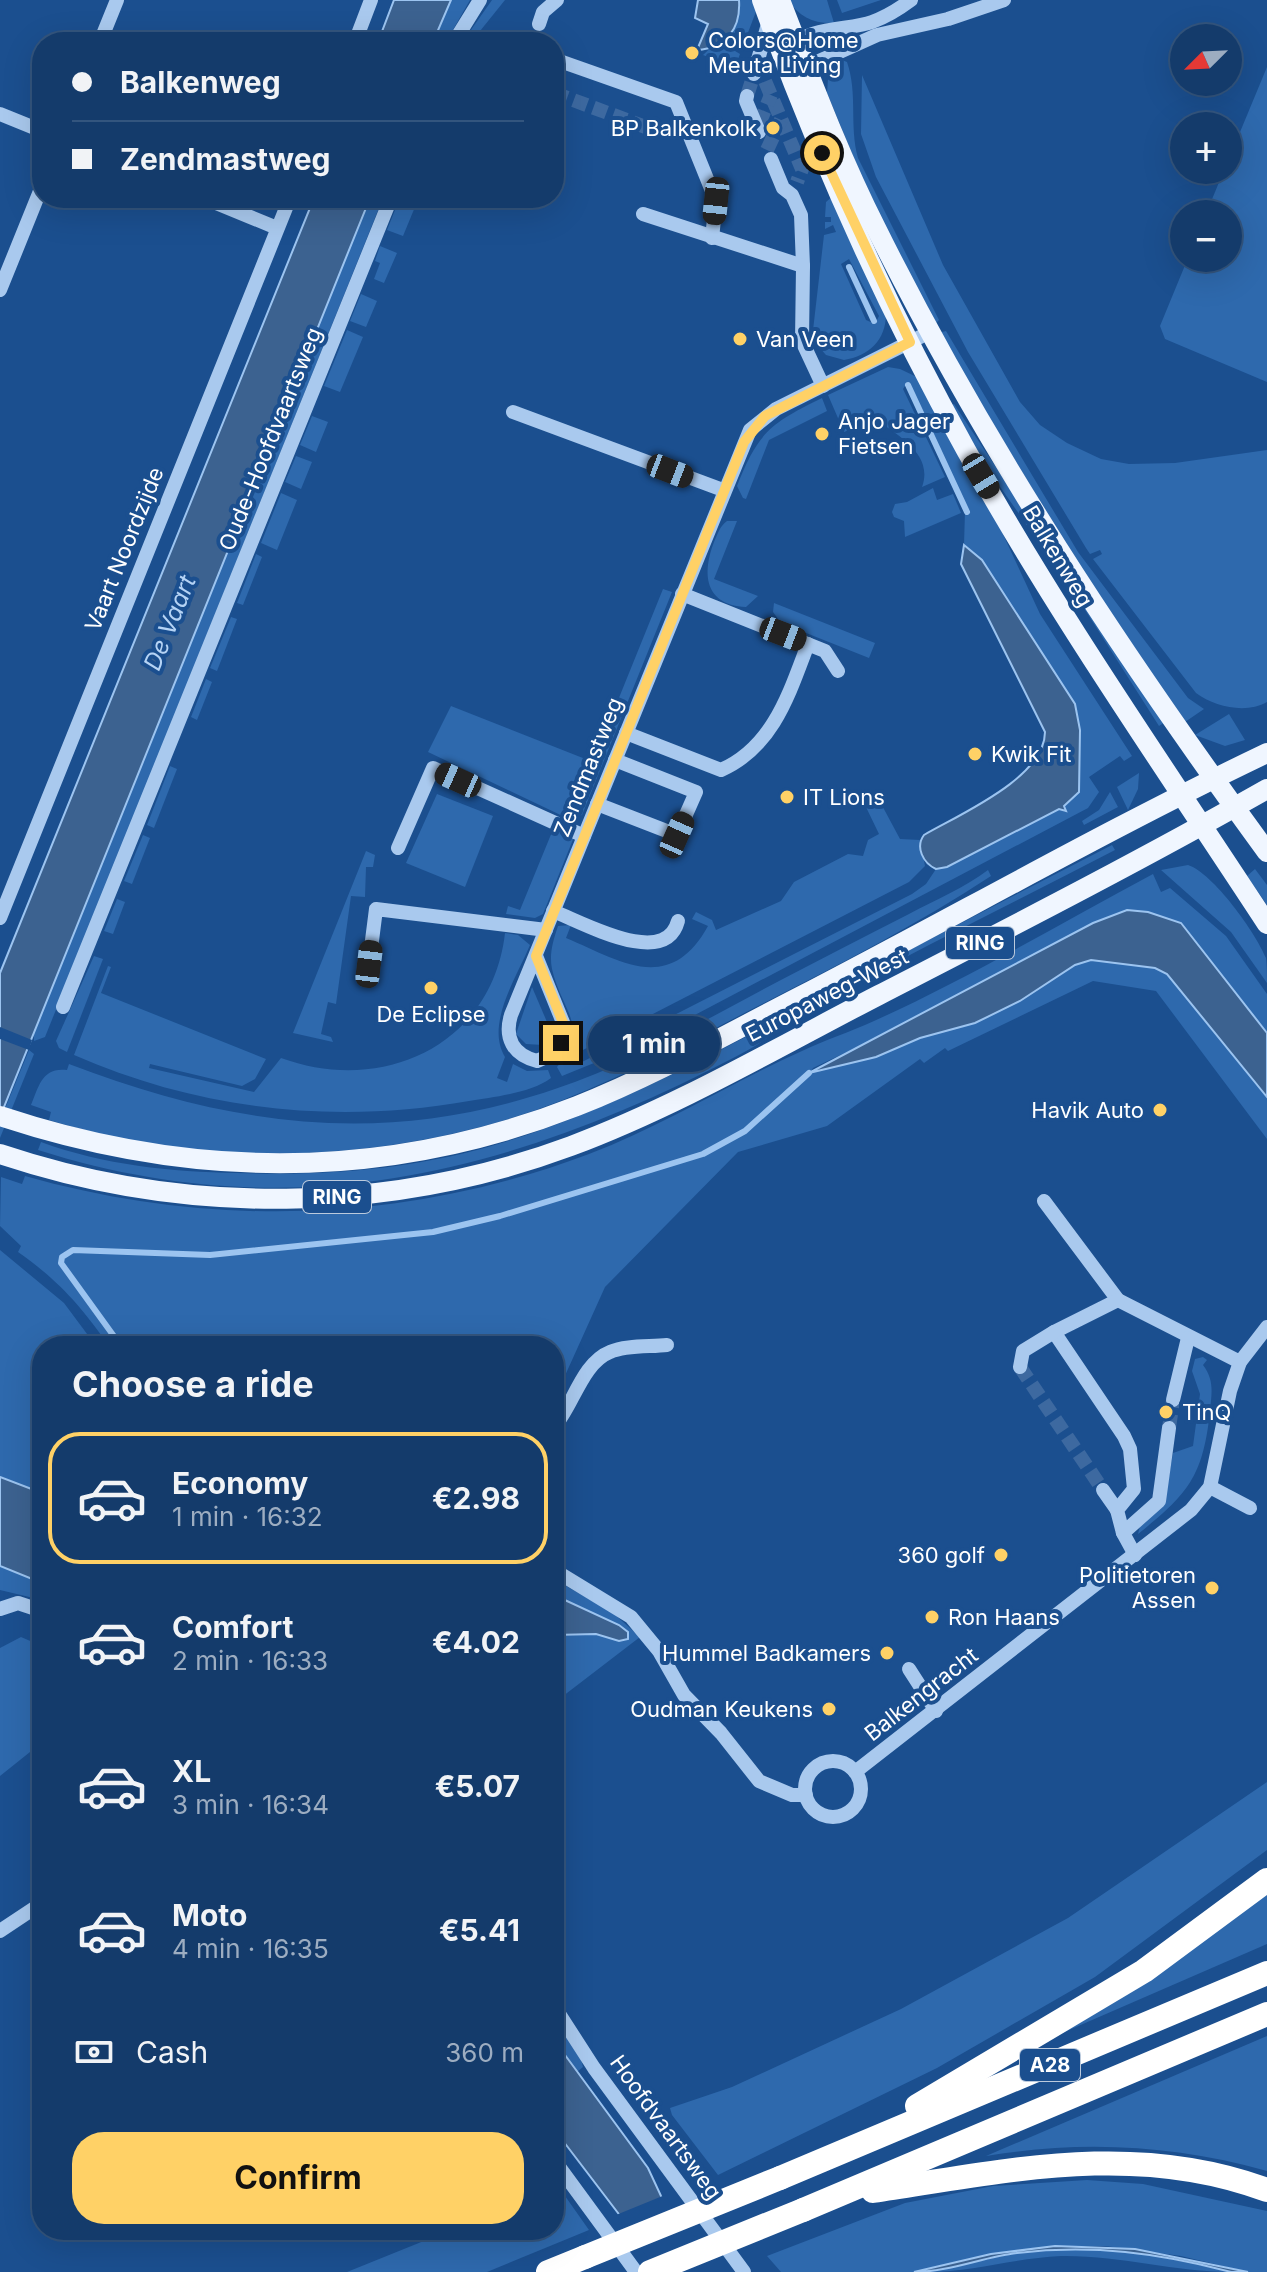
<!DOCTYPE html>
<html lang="en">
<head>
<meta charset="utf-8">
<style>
	:root { --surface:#143b6b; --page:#214673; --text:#f1f3f6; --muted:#9dadc1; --line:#33557e; --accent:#ffd166 }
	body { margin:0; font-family:Inter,sans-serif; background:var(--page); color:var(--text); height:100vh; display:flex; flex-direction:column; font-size:30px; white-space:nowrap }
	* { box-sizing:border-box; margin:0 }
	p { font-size:26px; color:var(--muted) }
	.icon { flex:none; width:44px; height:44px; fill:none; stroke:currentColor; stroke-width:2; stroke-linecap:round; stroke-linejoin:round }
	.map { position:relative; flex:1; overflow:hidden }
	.details { position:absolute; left:32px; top:1336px; width:532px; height:904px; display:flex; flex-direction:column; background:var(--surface); border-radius:32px; box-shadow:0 8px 32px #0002,0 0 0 2px var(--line) }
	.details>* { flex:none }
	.top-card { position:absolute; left:32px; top:32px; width:532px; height:176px; border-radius:32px; box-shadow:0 8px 32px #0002,0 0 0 2px var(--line); display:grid; align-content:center; height:176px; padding:0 40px; background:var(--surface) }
	.needle { width:52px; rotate:246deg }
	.controls { position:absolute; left:1170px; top:24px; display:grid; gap:16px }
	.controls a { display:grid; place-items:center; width:72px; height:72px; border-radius:50%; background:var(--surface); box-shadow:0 8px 32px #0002,0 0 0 2px var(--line); font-size:40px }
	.end { position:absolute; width:36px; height:36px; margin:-18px; border:10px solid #ffd166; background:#111; box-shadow:0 0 0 4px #111 }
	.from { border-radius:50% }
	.bubble { position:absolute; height:56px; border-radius:28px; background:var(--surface); box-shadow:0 8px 32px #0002,0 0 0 2px var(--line); font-size:26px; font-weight:700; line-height:56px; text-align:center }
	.car { position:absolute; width:24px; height:48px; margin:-24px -12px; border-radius:10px; box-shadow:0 0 6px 2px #0007; background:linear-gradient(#222 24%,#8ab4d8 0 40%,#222 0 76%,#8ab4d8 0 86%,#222 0) }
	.top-card b { display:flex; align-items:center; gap:28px; height:76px; font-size:30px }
	.top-card b+b { border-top:2px solid var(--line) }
	.top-card i { width:20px; height:20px; background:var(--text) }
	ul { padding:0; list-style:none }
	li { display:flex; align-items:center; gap:24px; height:132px; margin:0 16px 12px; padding:0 24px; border:4px solid transparent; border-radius:32px }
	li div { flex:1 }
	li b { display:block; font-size:30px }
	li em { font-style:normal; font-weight:700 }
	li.selected { border-color:var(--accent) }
	li>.icon { width:72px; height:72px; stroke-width:1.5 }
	h2 { padding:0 40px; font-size:36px; line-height:96px }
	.pay { display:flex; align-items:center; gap:20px; height:88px; padding:0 40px; font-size:30px }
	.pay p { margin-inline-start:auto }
	.button { display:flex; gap:16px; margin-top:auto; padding:16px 40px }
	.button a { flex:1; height:92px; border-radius:32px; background:var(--accent); color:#111; font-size:32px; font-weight:700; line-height:92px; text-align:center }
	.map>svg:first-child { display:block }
	.green { fill:#2e69ad; fill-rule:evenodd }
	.water { fill:#3c6290; stroke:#9cc4f0; stroke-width:2 }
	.pier { fill:#1b4f8f }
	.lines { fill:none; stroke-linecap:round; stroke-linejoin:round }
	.stream { stroke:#9cc4f0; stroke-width:6 }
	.minor-tunnel { stroke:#3d69a0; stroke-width:14; stroke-dasharray:14 7; stroke-linecap:butt }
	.minor { stroke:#a9c9ee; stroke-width:14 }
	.major { stroke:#f0f6ff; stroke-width:20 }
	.highway { stroke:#fff; stroke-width:24 }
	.highway-bridge { stroke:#fff; stroke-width:24 }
	.route { stroke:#ffd166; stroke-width:10 }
	.poi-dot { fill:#ffd166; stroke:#1b4f8f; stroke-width:3 }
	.labels { text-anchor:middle; stroke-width:8; stroke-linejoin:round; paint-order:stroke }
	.shield { fill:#1b4f8f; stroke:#bbcadd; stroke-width:2 }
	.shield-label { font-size:20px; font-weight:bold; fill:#fff }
	.poi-label { font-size:22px; fill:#fff; stroke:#1b4f8f; text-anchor:start }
	.street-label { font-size:22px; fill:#fff; stroke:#1b4f8f }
	.water-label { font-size:24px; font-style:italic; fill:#b5d3f5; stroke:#1b4f8f }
</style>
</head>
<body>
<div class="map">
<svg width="1267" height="2272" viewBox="0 0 1267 2272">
	<rect width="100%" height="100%" fill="#1b4f8f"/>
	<g class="green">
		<path d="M451 0H470L446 42H433Z"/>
		<path d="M492 0H505L472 41 466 37Z"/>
		<path d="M739 0H756L757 9 744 43 739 41 735 51 740 54 735 67 703 55 736 24Z"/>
		<path d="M788 0H827L834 23C814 24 799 17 788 0Z"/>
		<path d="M837 0H881L842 13Z"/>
		<path d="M842 60 847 62C858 94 849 125 858 158L939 320 934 325 884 231 827 93 828 79Z"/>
		<path d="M1267 67V382L1165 339 1160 326 1188 258H1228V214H1206L1224 170H1228V161Z"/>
		<path d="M862 75 943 265 1020 402 1040 425 1067 443 1101 459 1129 464 1175 463 1267 450V702C1246 714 1215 707 1196 693L1093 559 1102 554 1100 550 1090 554 1086 548 968 352 876 177 861 134Z"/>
		<path d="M834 195 886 314C886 340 869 356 844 360L826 355 812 339 824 235 836 232 833 225 825 229V222H831V217H825L826 202ZM849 259 879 316 875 324 866 320 841 264Z"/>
		<path d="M370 198H383L45 1037 34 1041V1032Z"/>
		<path d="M399 200 415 207 403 236 387 230Z"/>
		<path d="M380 246 397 253 384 283 374 279 380 263 375 261Z"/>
		<path d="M361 294 377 301 366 327 350 321Z"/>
		<path d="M347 330 363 337 340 392 324 386Z"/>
		<path d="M946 331 1078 552 1188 698 1204 709 1185 722 1084 574 938 333Z"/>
		<path d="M888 367 900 369 919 378 995 517 1040 614 1132 756 1124 761 1120 756 1089 777 1099 792 1088 808 636 1046 562 1076 557 1067C592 1029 561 1010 552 969 549 954 553 941 558 926L571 925 566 938C617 959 669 997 708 926L692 919 696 912 712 920 716 930 781 901 794 882 848 854 863 856 868 840 879 834 865 805 878 798 900 839 920 840 925 866 909 882 583 1050 576 1055 580 1063 912 894 926 884 936 869 947 867 1059 808 1065 812 1064 806 1079 792 1080 730 1075 704 982 560 964 545 965 511 907 383 903 389 945 477 922 487C934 454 898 436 876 419L844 432 828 395Z"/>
		<path d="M822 398 827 411 769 440 746 499 743 498 737 486C758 432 771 423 822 398Z"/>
		<path d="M954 404 1165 722 1159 726 1073 591 968 441 950 406Z"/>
		<path d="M312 416 328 422 316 452 300 445Z"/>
		<path d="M296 456 312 462 301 489 285 482Z"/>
		<path d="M933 488 937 500 953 494 961 513 905 537 904 521 894 517 892 512 895 504 907 502Z"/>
		<path d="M281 493 297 500 277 550 261 543Z"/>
		<path d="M727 521H737L714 579 758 596 746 607C704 605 702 573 714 542 718 533 720 526 727 521Z"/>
		<path d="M256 554 262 557 243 605 237 603Z"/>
		<path d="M663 589 672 592 582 815 569 819 428 752 451 706 593 762Z"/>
		<path d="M774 603 875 643 869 658 781 623 773 612Z"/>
		<path d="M231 617 237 619 217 671 210 668Z"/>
		<path d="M206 679 212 682 197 720 191 717Z"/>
		<path d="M1229 714 1245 740 1225 746 1195 735Z"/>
		<path d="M170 766 177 769 154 828 147 825Z"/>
		<path d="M1139 773 1138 789 1128 810 1117 787Z"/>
		<path d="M1110 792 1118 807 1084 825 1082 821 1099 810Z"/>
		<path d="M437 794 493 816 465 887 406 863Z"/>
		<path d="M559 830 574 837 543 914 535 918 506 914 508 906 520 910 552 832 556 834Z"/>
		<path d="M143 835 150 838 132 884 124 881Z"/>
		<path d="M1112 845 1115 850C1023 898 930 943 840 992 804 1011 773 1037 737 1056 509 1175 290 1230 38 1150L41 1142C104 1165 171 1172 237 1173 321 1176 406 1170 488 1147 608 1113 719 1051 828 993 922 943 1017 894 1112 845Z"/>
		<path d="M366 851 375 855 373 867H366L365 897 351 896 336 1004 328 1002 321 1034 331 1037 333 1042 293 1033Z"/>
		<path d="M1188 865C1213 873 1256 933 1266 958 1267 965 1267 976 1267 983L1231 932 1161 870Z"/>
		<path d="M1255 869 1267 885V905L1247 876Z"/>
		<path d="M988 870 991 876C915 926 836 966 754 1008 683 1045 612 1083 536 1110 381 1163 205 1169 49 1120L51 1112 31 1105C39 1086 42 1067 67 1070L69 1064C233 1127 386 1147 555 1089 634 1063 706 1019 779 981 822 959 865 936 909 914 935 900 964 888 988 870Z"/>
		<path d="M1153 874 1161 892 1170 888 1226 936 1267 994V1033L1231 986 1116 914 891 1031 813 1068 810 1073 876 1057 920 1038 975 1023 1020 1001 1075 965 1091 960 1114 961 1155 968 1167 974 1183 993 1267 1097V1139L1156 991 1093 981 948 1051 945 1048 924 1063 920 1059 827 1126 738 1152 605 1287 554 1400V1346H109C80 1305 59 1281 18 1252L21 1246 0 1226 1 1177 22 1184 25 1176C212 1229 407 1223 589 1154 663 1126 730 1083 802 1051 825 1040 850 1032 874 1021 969 978 1061 923 1153 874Z"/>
		<path d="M117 899 125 902 113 934 104 931Z"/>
		<path d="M505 933 518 935 530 945C517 977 485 1024 505 1057L497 1078 507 1082 513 1064 527 1071 548 1070 551 1078C531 1093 494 1097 469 1101 334 1125 200 1110 74 1055L108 966 111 967 101 993 266 1059 255 1079 242 1086 150 1064 149 1068 254 1092 281 1058C382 1095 492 1046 505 933Z"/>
		<path d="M94 956 103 959 67 1052 59 1048 56 1041Z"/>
		<path d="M532 987 550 1029 543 1045 526 1044 516 1034Z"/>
		<path d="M29 1050 34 1054 0 1138V1121Z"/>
		<path d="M0 1250 64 1303 96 1346H42V1493L0 1477Z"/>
		<path d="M1203 1357 1207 1360 1203 1365C1214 1380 1212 1391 1210 1411 1203 1477 1188 1494 1138 1534L1140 1526 1164 1505 1173 1453 1193 1446 1200 1394 1192 1371 1195 1359Z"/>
		<path d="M0 1566 42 1583V1600L0 1590Z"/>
		<path d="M554 1579 613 1613 640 1637 554 1703V1635L596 1634 619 1641 579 1609 554 1595Z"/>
		<path d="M21 1637 42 1646V1749L39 1752 35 1748 0 1776V1648Z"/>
		<path d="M1267 1782V1850L1095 1977 937 2068 718 2175 672 2115 670 2108 732 2087 901 2009 1068 1918Z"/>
		<path d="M1267 1888V1944L1053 2037Z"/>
		<path d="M554 2017 579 2051 583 2067 577 2072 554 2040Z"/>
		<path d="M1267 2036V2171C1174 2145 1082 2140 986 2156Z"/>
		<path d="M1087 2180 1143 2184 1267 2211V2272H1248L1181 2256 1105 2246H1055L991 2254 914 2272H781L767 2256 905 2203 993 2186Z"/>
		<path d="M558 2186 589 2230 487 2272H347L451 2230H554V2188Z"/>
		<path d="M1092 2248 1127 2250 1231 2272C1174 2272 1119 2255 1061 2256 1015 2258 973 2272 927 2272L1017 2253Z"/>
	</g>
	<g class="water">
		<path d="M394 0H451L433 42H378Z"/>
		<path d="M698 0H739C741 29 726 48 697 50L708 24 695 18Z"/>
		<path d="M314 198H370L0 1117V973Z"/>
		<path d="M964 545 982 560 1075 704 1080 730 1079 792 1064 806 1066 811 1059 809 947 867 936 869C923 863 915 847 924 835 958 815 1045 778 1045 732L961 564Z"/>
		<path d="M1127 910 1148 912 1181 923 1267 1033V1097L1167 974 1155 968 1091 960 1075 965 1020 1001 975 1023 920 1038 876 1057 809 1073 1093 923Z"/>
		<path d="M0 1477 42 1493V1583L0 1566Z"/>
		<path d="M554 1595 619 1625 628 1632V1639L619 1641 596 1634 554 1635Z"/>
		<path d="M554 2040 648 2168 661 2196 714 2272H663L554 2129Z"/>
		<path d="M1055 2246 1135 2249 1248 2272H1231C1159 2253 1092 2244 1017 2253 983 2257 949 2272 914 2272L991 2254Z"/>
	</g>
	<g class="pier">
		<path d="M0 1027 32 1040 29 1050 0 1039Z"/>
		<path d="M665 2195 718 2270V2272H658L616 2215Z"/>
	</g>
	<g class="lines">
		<g class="stream">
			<path d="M849 267 874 321"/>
			<path d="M908 385 967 512"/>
			<path d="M121 1346 61 1263 62 1257 73 1250 210 1255 433 1232 500 1216 703 1154 745 1131 809 1073"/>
		</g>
		<g class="minor-tunnel">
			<path d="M757 62 802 169 797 182"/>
			<path d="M554 93 659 132"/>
			<path d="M747 96 754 74"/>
			<path d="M759 124 771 95"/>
			<path d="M767 150 781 120"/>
			<path d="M1020 1367 1103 1490"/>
			<path d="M1169 1428 1173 1400"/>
		</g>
		<g class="minor">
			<path d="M539 24 543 12 557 0"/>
			<path d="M100 42 117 0"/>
			<path d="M355 42 371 0"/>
			<path d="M454 42 480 0"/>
			<path d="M793 47C806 27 851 30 872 22 886 17 899 9 911 0"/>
			<path d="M554 59 676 102 716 201 712 238"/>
			<path d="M797 64 806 67 877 35 948 19 1004 0"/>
			<path d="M754 74 770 17"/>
			<path d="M747 96 746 101 759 132"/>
			<path d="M0 114 42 131"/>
			<path d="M771 159 783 188 792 195 801 215 803 266"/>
			<path d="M204 198 277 228"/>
			<path d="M643 214 803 266 802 341 823 386"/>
			<path d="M0 290 42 186"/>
			<path d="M513 412 723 490"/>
			<path d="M682 594 825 651 838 671"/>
			<path d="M626 733 721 770C773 747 789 694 808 644"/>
			<path d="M597 804 677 835 696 792 615 760"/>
			<path d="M398 848 433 768 584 836"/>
			<path d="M553 911C584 923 665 969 678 921"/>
			<path d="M0 918 290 198"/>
			<path d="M536 956 564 1025 555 1053 537 1061C513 1055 504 1038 511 1015L750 430 776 409 930 332"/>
			<path d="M369 964 376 909 546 930"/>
			<path d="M63 1007 391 198"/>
			<path d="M1044 1201 1118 1300 1240 1362"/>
			<path d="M1118 1300 1054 1332 1124 1436 1130 1449 1134 1489 1117 1510 1123 1533"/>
			<path d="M1020 1367 1023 1351 1054 1332"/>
			<path d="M1173 1400 1188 1338"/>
			<path d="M554 1427C573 1406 582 1363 610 1352 626 1345 650 1347 667 1345"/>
			<path d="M1210 1487 1250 1508"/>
			<path d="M1103 1490 1117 1510"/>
			<path d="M1135 1555 1123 1533 1159 1501 1169 1428"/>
			<path d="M554 1570 631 1617 659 1651 684 1695 721 1733 759 1781 792 1795H806"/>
			<path d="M0 1609 18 1603 42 1611"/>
			<path d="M909 1669 936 1711"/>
			<circle cx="833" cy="1789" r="28"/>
			<path d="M855 1772 1191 1510 1210 1487 1230 1391 1240 1362 1267 1327"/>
			<path d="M0 1931 42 1903"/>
			<path d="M554 2006 594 2068 744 2272"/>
			<path d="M554 2160 636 2272"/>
		</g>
		<g class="major">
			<path d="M762 0C818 155 886 306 966 450 1057 614 1165 768 1267 924"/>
			<path d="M780 0C810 77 839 155 876 228 985 448 1122 654 1267 852"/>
			<path d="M0 1116C193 1180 386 1181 577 1106 658 1074 734 1030 811 991 963 912 1112 827 1267 753"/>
			<path d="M0 1154C185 1216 388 1214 571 1146 678 1106 778 1047 879 995 1009 928 1140 861 1267 789"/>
		</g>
		<g class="highway">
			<path d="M917 2106 1144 1971 1267 1880"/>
			<path d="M780 2178 1267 1973"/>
			<path d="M873 2191C1007 2171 1135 2141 1267 2190"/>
			<path d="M803 2210 1267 2014"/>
			<path d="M548 2272 585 2257"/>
		</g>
		<g class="highway-bridge">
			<path d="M585 2257 780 2178"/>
			<path d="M650 2272 803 2210"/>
		</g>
	</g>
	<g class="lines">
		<path class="route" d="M561 1043 564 1025 536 956 744 442 765 416 910 342 822 153"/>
	</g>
	<g class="poi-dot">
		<circle cx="692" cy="53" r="8"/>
		<circle cx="773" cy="128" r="8"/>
		<circle cx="740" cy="339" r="8"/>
		<circle cx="822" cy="434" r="8"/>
		<circle cx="975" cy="754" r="8"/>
		<circle cx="787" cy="797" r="8"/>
		<circle cx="431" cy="988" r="8"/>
		<circle cx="1160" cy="1110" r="8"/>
		<circle cx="1166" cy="1412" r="8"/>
		<circle cx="1001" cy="1555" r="8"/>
		<circle cx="1212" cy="1588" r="8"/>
		<circle cx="932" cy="1617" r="8"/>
		<circle cx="887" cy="1653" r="8"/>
		<circle cx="829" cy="1709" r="8"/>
	</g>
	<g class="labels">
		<g class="shield">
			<rect x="946" y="927" width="68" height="32" rx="6"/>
			<rect x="303" y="1181" width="68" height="32" rx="6"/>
			<rect x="1020" y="2049" width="60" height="32" rx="6"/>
		</g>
		<g class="shield-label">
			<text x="980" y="950">RING</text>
			<text x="337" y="1204">RING</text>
			<text x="1050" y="2072">A28</text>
		</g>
		<g class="poi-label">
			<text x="708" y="48">Colors@Home<tspan x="708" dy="25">Meuta Living</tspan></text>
			<text x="757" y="136" text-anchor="end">BP Balkenkolk</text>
			<text x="756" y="347">Van Veen</text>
			<text x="838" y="429">Anjo Jager<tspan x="838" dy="25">Fietsen</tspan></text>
			<text x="991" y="762">Kwik Fit</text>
			<text x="803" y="805">IT Lions</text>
			<text x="431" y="1022" text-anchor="middle">De Eclipse</text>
			<text x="1144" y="1118" text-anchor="end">Havik Auto</text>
			<text x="1182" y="1420">TinQ</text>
			<text x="985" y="1563" text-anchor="end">360 golf</text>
			<text x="1196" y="1583" text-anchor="end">Politietoren<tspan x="1196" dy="25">Assen</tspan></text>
			<text x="948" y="1625">Ron Haans</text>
			<text x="871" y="1661" text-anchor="end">Hummel Badkamers</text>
			<text x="813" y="1717" text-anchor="end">Oudman Keukens</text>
		</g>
		<g class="street-label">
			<text transform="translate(270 439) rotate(-68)" y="8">Oude-Hoofdvaartsweg</text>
			<text transform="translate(124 549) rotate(-68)" y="8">Vaart Noordzijde</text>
			<text transform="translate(1058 556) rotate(59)" y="8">Balkenweg</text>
			<text transform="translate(588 767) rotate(-68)" y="8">Zendmastweg</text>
			<text transform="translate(827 995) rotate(-27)" y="8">Europaweg-West</text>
			<text transform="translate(921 1694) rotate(-38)" y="8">Balkengracht</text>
			<text transform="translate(666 2127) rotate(54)" y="8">Hoofdvaartsweg</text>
		</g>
		<g class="water-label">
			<text transform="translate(170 623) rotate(-68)" y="8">De Vaart</text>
		</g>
	</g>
</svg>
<div class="controls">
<a><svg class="needle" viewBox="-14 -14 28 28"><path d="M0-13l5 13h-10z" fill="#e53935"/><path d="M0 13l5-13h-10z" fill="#9dadc1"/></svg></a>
<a>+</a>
<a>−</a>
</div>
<i class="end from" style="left:822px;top:153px"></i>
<i class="end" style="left:561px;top:1043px"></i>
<div class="bubble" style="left:588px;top:1016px;width:132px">1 min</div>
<i class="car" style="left:716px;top:201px;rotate:186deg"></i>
<i class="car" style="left:670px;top:471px;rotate:111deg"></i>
<i class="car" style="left:981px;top:476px;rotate:149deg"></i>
<i class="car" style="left:783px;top:634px;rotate:111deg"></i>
<i class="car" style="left:458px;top:780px;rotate:294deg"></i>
<i class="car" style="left:677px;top:835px;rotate:24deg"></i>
<i class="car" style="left:369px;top:964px;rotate:7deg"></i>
<div class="top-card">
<b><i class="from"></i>Balkenweg</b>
<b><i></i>Zendmastweg</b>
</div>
<section class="details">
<h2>Choose a ride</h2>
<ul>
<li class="selected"><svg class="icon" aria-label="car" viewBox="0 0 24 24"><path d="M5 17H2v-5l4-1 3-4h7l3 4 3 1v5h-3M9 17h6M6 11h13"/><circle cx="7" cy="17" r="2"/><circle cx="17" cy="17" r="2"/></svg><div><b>Economy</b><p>1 min · 16:32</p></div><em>€2.98</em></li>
<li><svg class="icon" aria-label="car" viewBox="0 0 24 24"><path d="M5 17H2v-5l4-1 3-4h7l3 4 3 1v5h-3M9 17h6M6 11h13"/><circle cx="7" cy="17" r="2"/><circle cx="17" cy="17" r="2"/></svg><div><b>Comfort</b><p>2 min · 16:33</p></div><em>€4.02</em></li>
<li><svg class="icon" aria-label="car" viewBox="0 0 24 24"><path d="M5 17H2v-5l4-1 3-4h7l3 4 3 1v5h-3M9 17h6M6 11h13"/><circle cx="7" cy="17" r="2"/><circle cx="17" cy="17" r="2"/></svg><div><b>XL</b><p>3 min · 16:34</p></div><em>€5.07</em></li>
<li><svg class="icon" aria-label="car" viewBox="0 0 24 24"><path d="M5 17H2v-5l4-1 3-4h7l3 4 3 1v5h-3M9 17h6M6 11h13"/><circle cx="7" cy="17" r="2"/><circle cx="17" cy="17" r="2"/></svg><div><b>Moto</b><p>4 min · 16:35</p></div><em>€5.41</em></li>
</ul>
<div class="pay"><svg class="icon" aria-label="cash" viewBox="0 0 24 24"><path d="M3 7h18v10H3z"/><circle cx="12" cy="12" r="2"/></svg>Cash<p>360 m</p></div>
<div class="button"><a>Confirm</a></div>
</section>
</div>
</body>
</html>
